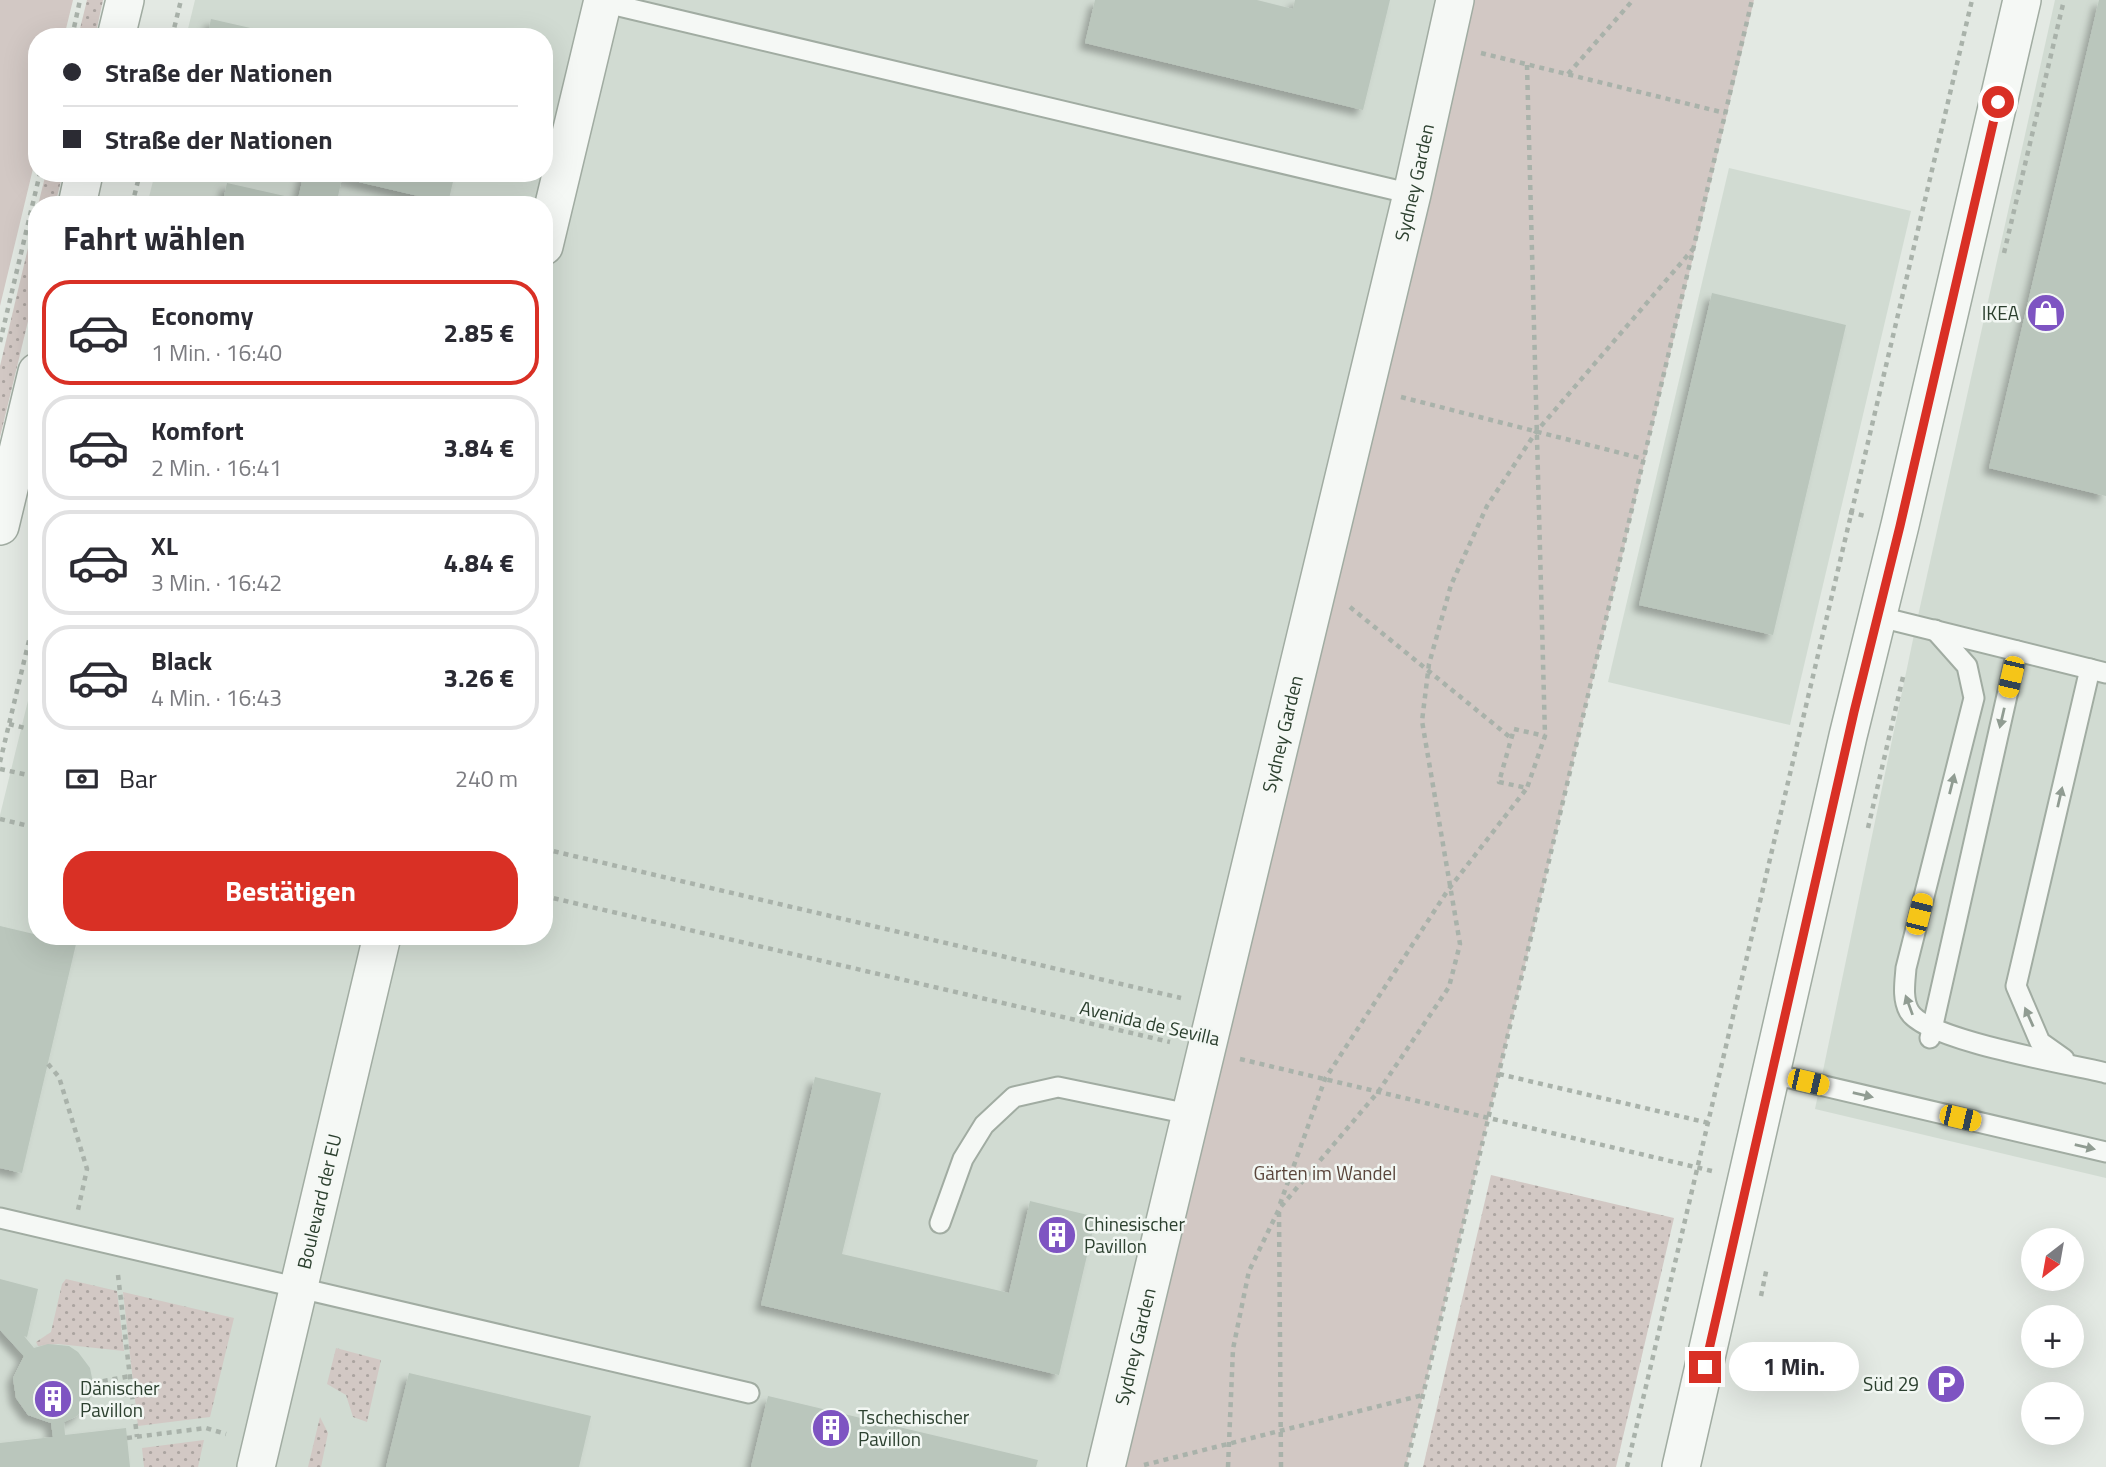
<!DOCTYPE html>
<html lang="de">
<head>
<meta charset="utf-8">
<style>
	:root { --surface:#fff; --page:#f2f2f3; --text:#2b2b33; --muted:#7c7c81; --line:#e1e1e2; --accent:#d93025 }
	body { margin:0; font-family:"Titillium Web",sans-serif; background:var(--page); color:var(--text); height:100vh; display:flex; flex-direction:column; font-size:26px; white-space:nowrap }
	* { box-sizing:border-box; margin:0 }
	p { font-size:23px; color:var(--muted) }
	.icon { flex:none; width:38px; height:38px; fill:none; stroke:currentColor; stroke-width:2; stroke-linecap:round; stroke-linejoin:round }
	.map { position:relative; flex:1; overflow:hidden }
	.sheet { position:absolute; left:28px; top:196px; width:525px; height:749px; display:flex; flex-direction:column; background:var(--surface); border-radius:28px; box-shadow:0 7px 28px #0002 }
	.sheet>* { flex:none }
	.guide { position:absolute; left:28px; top:28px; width:525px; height:154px; border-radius:28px; box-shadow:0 7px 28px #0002; display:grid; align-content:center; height:154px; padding:0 35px; background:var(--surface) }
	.needle { width:46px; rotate:211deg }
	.buttons { position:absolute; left:2021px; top:1228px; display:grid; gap:14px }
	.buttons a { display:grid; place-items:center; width:63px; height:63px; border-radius:50%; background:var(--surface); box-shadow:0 7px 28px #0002; font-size:35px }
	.end { position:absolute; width:32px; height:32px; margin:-16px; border:9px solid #d93025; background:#fff; box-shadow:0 0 0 4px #fff }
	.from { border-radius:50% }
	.bubble { position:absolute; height:49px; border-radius:24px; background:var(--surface); box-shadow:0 7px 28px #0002; font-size:23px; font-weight:700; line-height:49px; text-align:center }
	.car { position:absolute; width:21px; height:42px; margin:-21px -10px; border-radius:9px; box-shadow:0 0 5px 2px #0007; background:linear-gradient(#f5c518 24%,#345 0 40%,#f5c518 0 76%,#345 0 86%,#f5c518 0) }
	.guide b { display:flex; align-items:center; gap:24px; height:66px; font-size:26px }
	.guide b+b { border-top:2px solid var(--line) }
	.guide i { width:18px; height:18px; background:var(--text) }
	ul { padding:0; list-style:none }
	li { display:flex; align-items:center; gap:21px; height:105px; margin:0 14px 10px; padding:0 21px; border:4px solid var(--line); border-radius:28px }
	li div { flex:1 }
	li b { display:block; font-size:26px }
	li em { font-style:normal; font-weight:700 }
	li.on { border-color:var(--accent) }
	li>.icon { width:63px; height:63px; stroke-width:1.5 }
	h2 { padding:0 35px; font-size:32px; line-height:84px }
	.pay { display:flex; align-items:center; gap:18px; height:77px; padding:0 35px; font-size:26px }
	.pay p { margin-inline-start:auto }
	.primary-button { display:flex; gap:14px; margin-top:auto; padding:14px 35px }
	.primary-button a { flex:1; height:80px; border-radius:28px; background:var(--accent); color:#fff; font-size:28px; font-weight:700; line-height:80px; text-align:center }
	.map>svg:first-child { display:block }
	.built { fill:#d1dbd2 }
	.grass { fill:url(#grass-dots) }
	.green { fill:#d2c8c4 }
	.building { fill:#bac6bc; filter:url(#shadow) }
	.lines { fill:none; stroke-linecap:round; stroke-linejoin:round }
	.lane-casing { stroke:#a1aca2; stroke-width:23 }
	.street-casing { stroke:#a1aca2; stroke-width:40 }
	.path { stroke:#a9b2aa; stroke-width:4.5; stroke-dasharray:5 5; stroke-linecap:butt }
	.lane { stroke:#f5f8f5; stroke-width:19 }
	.street { stroke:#f5f8f5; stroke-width:37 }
	.oneway { fill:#909c92 }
	.route { stroke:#d93025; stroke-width:9 }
	.labels { text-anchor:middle; stroke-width:5; stroke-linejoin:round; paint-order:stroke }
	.street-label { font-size:19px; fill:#2c402f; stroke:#f2f7f3 }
	.poi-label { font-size:19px; fill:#2c402f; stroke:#f2f7f3; text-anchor:start }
	.park-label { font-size:19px; fill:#5a453b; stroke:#f2f7f3 }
</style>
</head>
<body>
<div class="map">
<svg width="2106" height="1467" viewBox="0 0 2106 1467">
	<defs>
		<pattern id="grass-dots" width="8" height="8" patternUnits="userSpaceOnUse" patternTransform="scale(1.75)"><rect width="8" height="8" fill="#d2c8c4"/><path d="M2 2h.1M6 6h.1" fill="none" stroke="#aba4a0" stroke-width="1.8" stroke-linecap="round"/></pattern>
		<filter id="shadow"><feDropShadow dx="-6" dy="6" stdDeviation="3.5" flood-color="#0004"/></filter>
	</defs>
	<rect width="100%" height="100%" fill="#e3e9e3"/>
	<g class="built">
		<path d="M195 0H1455L1106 1467H0V815L37 664V936H544V205H147L155 173H544V37H186Z"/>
		<path d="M2055 0H2106V1178L1815 1109 1916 625Z"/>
		<path d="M1729 168 1911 211 1790 725 1608 682Z"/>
	</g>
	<g class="grass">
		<path d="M87 0H103L95 37H78Z"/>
		<path d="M46 173H63L55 205H38Z"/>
		<path d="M37 210V284L0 437V366Z"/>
		<path d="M1491 1175 1674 1218 1616 1467H1423Z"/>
		<path d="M66 1279 117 1291 124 1351 58 1344 38 1346 36 1342 51 1332 62 1284Z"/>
		<path d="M123 1292 234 1318 210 1417 138 1426Z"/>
		<path d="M336 1348 381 1360 367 1422 353 1417 346 1395 327 1384Z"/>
		<path d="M320 1417 328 1433 321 1467H308Z"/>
		<path d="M204 1440 198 1467H144L142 1448Z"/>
	</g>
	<g class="green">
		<path d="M0 0H73L64 37H37V152L0 306Z"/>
		<path d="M1455 0H1754L1406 1467H1106Z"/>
	</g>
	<g class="building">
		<path d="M1095 0H1257L1293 9 1295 0H1390L1363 110 1085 43Z"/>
		<path d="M2099 0H2106V496L1989 468Z"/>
		<path d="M211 19 268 32 267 37H207Z"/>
		<path d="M304 173H455L448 203 342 178 336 205H222L227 183 298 199Z"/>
		<path d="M1712 293 1846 325 1773 635 1639 605Z"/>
		<path d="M0 926 76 944 22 1173 0 1168Z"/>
		<path d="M815 1077 881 1093 842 1254 1009 1293 1030 1201 1096 1217 1059 1375 761 1305Z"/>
		<path d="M0 1279 38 1289 27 1337 24 1336 34 1348 48 1344 69 1346 78 1352 90 1368 93 1383 90 1399 77 1416 64 1422 65 1435 126 1428 130 1467H0V1443L53 1437 51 1423 28 1415 16 1398 13 1378 24 1356 0 1330Z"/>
		<path d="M409 1373 591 1416 579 1467H386Z"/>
		<path d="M768 1396 1038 1460 1036 1467H751Z"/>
	</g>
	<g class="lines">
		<g class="lane-casing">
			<g id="lane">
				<path d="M602 2 1412 194"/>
				<path d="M1876 616 2106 673"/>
				<path d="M1935 630 1967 666 1974 698 1906 968C1905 982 1902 998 1909 1011 1924 1040 2070 1064 2106 1073"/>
				<path d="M1930 1038 2017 651"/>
				<path d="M2064 1059 2040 1042 2016 986 2090 669"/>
				<path d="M1773 1074 2106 1152"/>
				<path d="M0 1218 749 1393"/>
				<path d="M940 1223 963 1159 984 1125 1014 1097 1058 1087 1189 1114"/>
			</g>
		</g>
		<g class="street-casing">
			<g id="street">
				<path d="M116 37 125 0"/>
				<path d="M77 205 84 173"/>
				<path d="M544 246 603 0"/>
				<path d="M0 526 37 372"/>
				<path id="s1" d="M256 1467 382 936"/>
				<path id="s2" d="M1106 1467 1412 194 1455 0"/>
				<path d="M1681 1467 1848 736 1900 525 2022 0"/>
			</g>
		</g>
		<g class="path">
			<path d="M72 37 80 0"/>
			<path d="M172 37 181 0"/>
			<path d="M1481 53 1725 113"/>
			<path d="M1527 65 1545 736 1527 788 1499 782 1514 729 1545 736"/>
			<path d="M1568 74 1633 0"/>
			<path d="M132 205 140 173"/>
			<path d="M2004 253 2064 0"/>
			<path d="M0 342 40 173"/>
			<path d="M1401 397 1644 459"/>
			<path d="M1849 512 1865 516"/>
			<path d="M1350 607 1511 738"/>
			<path d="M9 724 37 731"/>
			<path d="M0 762 37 607"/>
			<path d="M0 769 37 777"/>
			<path d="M0 819 37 828"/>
			<path d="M1868 828 1903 677"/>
			<path d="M544 849 1181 998"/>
			<path d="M544 896 1170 1042"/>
			<path d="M1240 1059 1712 1171"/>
			<path d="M48 1064 59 1077 87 1169 78 1210"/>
			<path d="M1499 1074 1709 1123"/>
			<path d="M1280 1204 1325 1079 1448 890 1527 788"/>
			<path d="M1279 1212 1281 1467"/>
			<path d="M118 1275 137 1437"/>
			<path d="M1761 1296 1767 1267"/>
			<path d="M93 1383 130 1376"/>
			<path d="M127 1438 206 1428 226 1434"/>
			<path d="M1144 1465 1423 1395"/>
			<path d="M1228 1467 1233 1349 1249 1271 1279 1209 1378 1092 1449 987 1460 944 1422 721 1429 664 1451 585 1487 506 1536 432 1693 249"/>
			<path d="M1406 1467 1752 0"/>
			<path d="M1627 1467 1972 0"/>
		</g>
		<use href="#lane" class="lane"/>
		<use href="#street" class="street"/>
	</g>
	<defs><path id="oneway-solid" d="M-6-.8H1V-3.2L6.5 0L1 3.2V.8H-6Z" transform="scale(1.75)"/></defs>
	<g class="oneway">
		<use href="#oneway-solid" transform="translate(2002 718) rotate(103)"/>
		<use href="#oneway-solid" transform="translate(1952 784) rotate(-76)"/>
		<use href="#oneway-solid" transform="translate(2060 797) rotate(-77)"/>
		<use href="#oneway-solid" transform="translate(1909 1005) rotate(-110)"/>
		<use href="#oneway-solid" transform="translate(2029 1017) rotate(-114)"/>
		<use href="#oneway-solid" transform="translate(1863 1095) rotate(13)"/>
		<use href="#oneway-solid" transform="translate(2085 1147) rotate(13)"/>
	</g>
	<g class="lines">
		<path class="route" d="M1705 1367 1854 712 1900 526 1998 102"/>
	</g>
	<defs>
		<g id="shop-disc" transform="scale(2.0125)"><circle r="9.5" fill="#7e54c2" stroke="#f2f7f3"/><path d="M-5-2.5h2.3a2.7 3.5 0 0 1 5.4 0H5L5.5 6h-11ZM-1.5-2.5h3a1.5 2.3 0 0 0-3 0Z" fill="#fff"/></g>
		<g id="building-disc" transform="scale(2.0125)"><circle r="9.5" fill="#7e54c2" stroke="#f2f7f3"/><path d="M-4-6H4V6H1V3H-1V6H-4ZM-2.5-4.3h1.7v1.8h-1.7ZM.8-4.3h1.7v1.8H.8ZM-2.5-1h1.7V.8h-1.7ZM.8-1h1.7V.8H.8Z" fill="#fff"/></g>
		<g id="parking-disc" transform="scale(2.0125)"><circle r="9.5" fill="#7e54c2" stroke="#f2f7f3"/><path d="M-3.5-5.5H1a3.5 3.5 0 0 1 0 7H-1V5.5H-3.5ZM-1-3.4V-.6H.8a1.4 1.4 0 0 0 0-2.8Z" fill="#fff"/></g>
	</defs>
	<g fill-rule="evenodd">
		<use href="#shop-disc" x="2046" y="313"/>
		<use href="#building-disc" x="1057" y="1235"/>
		<use href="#parking-disc" x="1946" y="1384"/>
		<use href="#building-disc" x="53" y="1399"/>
		<use href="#building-disc" x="831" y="1428"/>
	</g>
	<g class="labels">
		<g class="street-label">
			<text dy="7" stroke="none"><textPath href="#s2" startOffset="1321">Sydney Garden</textPath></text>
			<text dy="7" stroke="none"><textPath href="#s2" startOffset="754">Sydney Garden</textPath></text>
			<text transform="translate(1150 1023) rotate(13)" y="7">Avenida de Sevilla</text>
			<text dy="7" stroke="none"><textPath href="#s1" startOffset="273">Boulevard der EU</textPath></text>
			<text dy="7" stroke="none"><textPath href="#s2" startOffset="124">Sydney Garden</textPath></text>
		</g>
		<g class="poi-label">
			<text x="2019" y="320" text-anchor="end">IKEA</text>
			<text x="1084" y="1231">Chinesischer<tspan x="1084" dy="22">Pavillon</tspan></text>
			<text x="1919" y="1391" text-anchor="end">Süd 29</text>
			<text x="80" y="1395">Dänischer<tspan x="80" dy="22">Pavillon</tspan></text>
			<text x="858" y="1424">Tschechischer<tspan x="858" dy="22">Pavillon</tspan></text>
		</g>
		<g class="park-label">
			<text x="1325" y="1180">Gärten im Wandel</text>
		</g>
	</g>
</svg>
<div class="buttons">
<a><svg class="needle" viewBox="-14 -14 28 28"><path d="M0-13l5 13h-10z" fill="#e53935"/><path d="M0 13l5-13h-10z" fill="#7c7c81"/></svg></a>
<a>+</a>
<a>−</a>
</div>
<i class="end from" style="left:1998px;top:102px"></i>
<i class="end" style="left:1705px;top:1367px"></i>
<div class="bubble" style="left:1729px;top:1342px;width:130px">1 Min.</div>
<i class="car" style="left:2011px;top:677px;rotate:193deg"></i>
<i class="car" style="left:1919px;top:914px;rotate:14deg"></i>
<i class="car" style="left:1808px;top:1082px;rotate:103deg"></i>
<i class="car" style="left:1960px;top:1118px;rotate:103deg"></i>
<div class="guide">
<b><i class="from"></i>Straße der Nationen</b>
<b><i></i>Straße der Nationen</b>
</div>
<section class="sheet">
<h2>Fahrt wählen</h2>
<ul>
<li class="on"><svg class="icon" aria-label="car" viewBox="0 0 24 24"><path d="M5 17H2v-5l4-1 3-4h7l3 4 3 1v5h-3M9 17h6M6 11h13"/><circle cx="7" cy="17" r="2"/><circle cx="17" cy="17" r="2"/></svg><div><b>Economy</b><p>1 Min. · 16:40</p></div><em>2.85 €</em></li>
<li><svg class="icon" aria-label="car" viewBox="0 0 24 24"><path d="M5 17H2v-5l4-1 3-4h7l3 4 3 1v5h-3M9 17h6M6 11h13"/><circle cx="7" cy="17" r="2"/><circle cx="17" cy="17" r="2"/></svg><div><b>Komfort</b><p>2 Min. · 16:41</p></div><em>3.84 €</em></li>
<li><svg class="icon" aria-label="car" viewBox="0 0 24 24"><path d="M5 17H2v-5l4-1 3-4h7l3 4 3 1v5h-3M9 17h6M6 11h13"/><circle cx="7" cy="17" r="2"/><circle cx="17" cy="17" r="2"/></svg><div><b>XL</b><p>3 Min. · 16:42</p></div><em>4.84 €</em></li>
<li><svg class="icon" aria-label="car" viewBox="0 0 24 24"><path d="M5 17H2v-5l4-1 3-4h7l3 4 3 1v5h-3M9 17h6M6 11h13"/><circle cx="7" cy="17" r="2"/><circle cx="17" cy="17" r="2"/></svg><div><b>Black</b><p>4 Min. · 16:43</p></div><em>3.26 €</em></li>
</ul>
<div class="pay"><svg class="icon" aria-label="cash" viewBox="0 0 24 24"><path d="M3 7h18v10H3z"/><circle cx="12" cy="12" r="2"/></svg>Bar<p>240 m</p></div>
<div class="primary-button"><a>Bestätigen</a></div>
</section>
</div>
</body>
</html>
